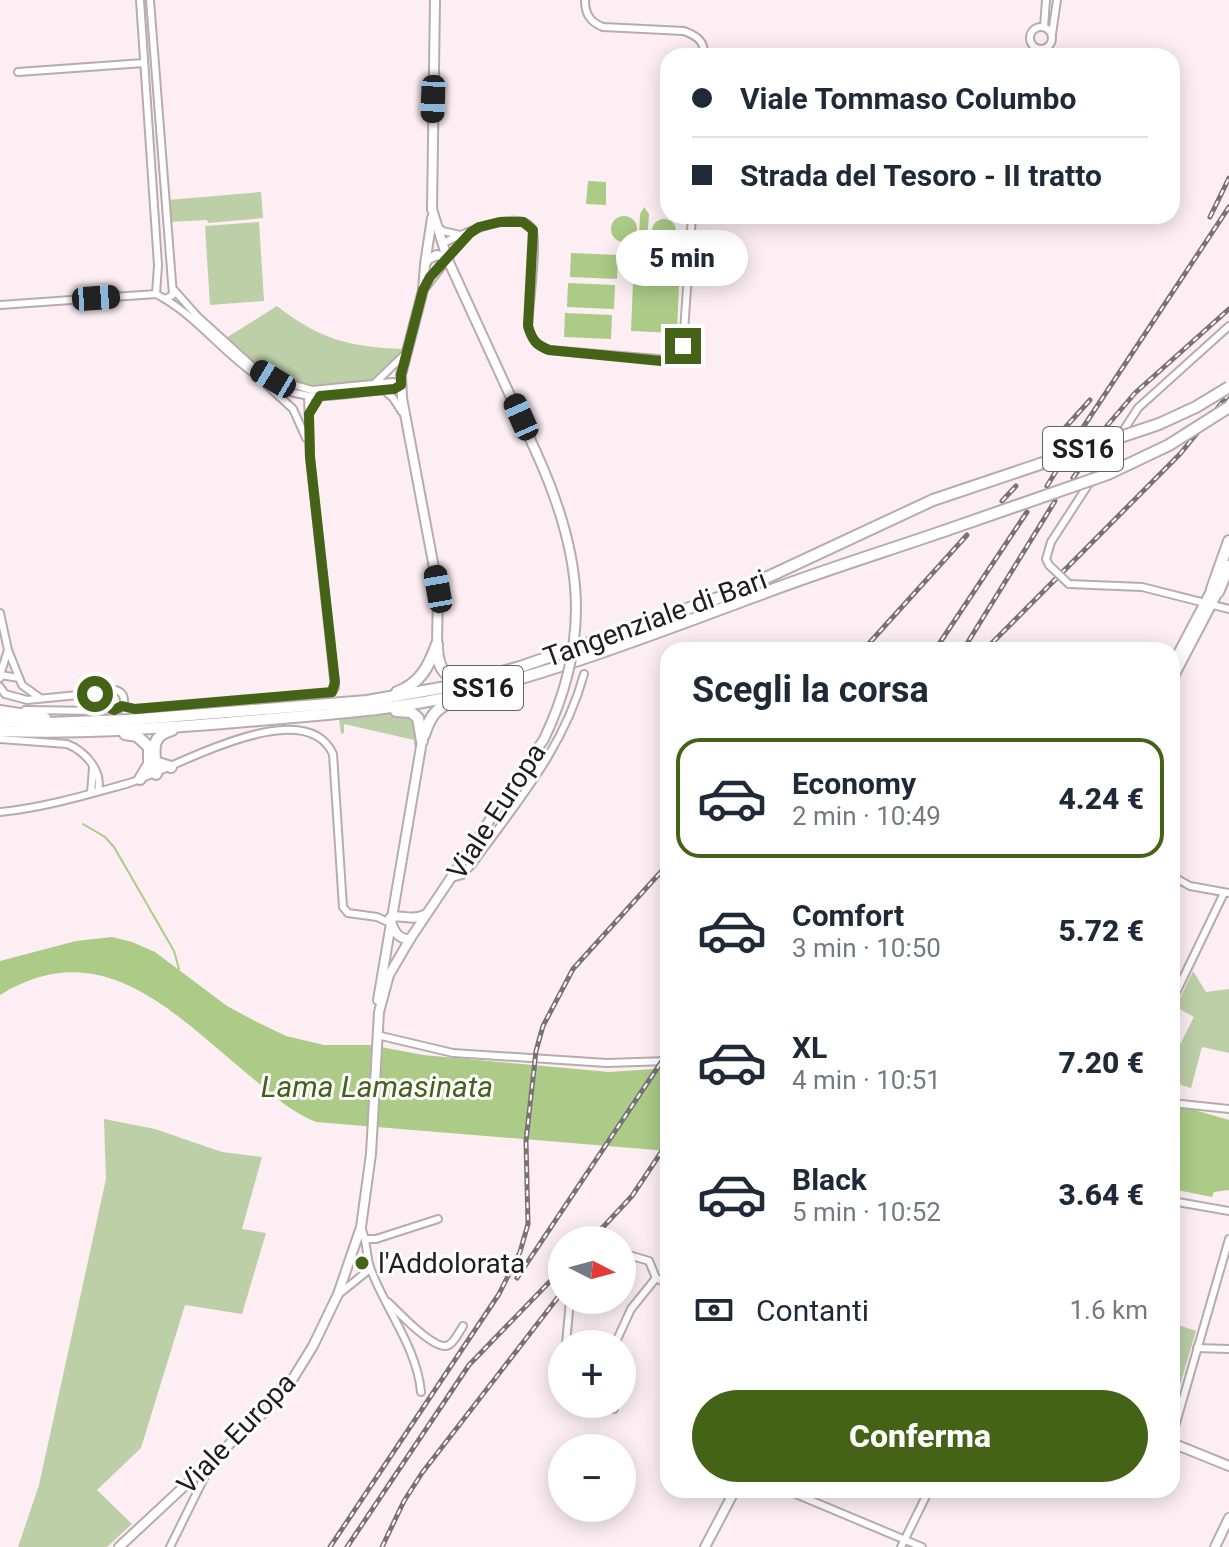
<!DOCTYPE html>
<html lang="it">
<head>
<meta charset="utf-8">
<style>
	:root { --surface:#fff; --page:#f6f6f7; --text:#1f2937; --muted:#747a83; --line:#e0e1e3; --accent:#456316 }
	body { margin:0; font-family:Roboto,sans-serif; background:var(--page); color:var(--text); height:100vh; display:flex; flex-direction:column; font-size:30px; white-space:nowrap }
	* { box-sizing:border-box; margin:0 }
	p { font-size:26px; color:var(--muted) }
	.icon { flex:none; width:44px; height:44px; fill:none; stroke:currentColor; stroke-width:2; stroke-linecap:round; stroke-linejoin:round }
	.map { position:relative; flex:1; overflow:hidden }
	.drawer { position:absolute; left:660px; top:642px; width:520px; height:856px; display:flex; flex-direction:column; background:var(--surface); border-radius:24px; box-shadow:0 4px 20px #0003 }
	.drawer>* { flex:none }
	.guide { position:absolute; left:660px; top:48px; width:520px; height:176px; border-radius:24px; box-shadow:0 4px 20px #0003; display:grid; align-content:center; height:176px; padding:0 32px; background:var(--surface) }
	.needle { width:52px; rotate:96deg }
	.buttons { position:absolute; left:548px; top:1226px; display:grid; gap:16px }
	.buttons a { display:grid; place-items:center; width:88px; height:88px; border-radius:50%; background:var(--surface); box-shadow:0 4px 20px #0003; font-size:40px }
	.end { position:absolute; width:36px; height:36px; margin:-18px; border:10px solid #456316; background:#fff; box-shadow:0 0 0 4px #fff }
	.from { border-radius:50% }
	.bubble { position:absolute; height:56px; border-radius:28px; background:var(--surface); box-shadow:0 4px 20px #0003; font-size:26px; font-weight:800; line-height:56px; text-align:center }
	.car { position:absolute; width:24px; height:48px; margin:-24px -12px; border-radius:10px; box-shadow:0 0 6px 2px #0007; background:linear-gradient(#222 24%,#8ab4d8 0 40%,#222 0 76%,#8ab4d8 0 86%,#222 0) }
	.guide b { display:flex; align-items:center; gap:28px; height:76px; font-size:30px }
	.guide b+b { border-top:2px solid var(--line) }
	.guide i { width:20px; height:20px; background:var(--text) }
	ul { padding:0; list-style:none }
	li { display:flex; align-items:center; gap:24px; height:120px; margin:0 16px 12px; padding:0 16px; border:4px solid transparent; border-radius:24px }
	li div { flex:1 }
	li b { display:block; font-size:30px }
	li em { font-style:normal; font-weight:800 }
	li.selected { border-color:var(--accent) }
	li>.icon { width:72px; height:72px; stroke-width:1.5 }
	h2 { padding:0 32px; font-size:36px; line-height:96px }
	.pay { display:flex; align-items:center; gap:20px; height:88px; padding:0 32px; font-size:30px }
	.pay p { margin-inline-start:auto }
	.primary-button { display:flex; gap:16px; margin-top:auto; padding:16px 32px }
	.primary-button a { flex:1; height:92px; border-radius:48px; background:var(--accent); color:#fff; font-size:32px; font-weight:800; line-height:92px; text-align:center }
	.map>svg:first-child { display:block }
	.green { fill:#bccfa7 }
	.water { fill:#abcb87 }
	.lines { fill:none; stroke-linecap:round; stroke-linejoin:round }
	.stream { stroke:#abcb87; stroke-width:2 }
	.minor-casing { stroke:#b8abaf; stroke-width:10 }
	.major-casing { stroke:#b8abaf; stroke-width:12 }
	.highway-casing { stroke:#b8abaf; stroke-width:14 }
	.minor { stroke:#fff; stroke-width:6 }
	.major { stroke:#fff; stroke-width:8 }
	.highway { stroke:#fff; stroke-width:10 }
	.rail-casing { stroke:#797173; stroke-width:5 }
	.rail { stroke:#fff; stroke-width:2; stroke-dasharray:6; stroke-linecap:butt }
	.minor-bridge-casing { stroke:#b8abaf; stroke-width:10; stroke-linecap:butt }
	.major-bridge-casing { stroke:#b8abaf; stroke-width:12; stroke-linecap:butt }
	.highway-bridge-casing { stroke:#b8abaf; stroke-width:14; stroke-linecap:butt }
	.minor-bridge { stroke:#fff; stroke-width:6 }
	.major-bridge { stroke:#fff; stroke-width:8 }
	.highway-bridge { stroke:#fff; stroke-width:10 }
	.route { stroke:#456316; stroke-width:10 }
	.poi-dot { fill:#456316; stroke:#fff; stroke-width:3 }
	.labels { text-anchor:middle; stroke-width:6; stroke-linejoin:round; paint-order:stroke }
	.shield { fill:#fff; stroke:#646162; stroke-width:2 }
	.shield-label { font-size:26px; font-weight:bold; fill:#211d1e }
	.street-label { font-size:28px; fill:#211d1e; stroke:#fff }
	.poi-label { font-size:28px; fill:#211d1e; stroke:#fff; text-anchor:start }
	.water-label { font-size:30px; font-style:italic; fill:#45611a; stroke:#fff }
</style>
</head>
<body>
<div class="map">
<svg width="1229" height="1547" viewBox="0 0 1229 1547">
	<rect width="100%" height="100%" fill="#fceef2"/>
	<g class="green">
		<path d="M261 192 263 218 208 223 207 220 169 222 168 200Z"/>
		<path d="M259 222 264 301 210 305 205 226Z"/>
		<path d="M277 306C319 339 349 347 402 349 398 360 385 377 373 381 354 387 312 390 292 384 265 375 246 357 226 338Z"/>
		<path d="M402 712 409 714 419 728 418 745 414 746V740L344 724V733L341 734 339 719Z"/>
		<path d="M1193 971 1206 992 1229 989V1053L1202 1047 1191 1088 1172 1082V1060L1194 1017 1176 1007Z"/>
		<path d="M104 1119 155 1129 222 1152 262 1157 242 1229 266 1233 242 1314 185 1305 141 1448 97 1490 132 1524 107 1547H18L39 1485 106 1179Z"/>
		<path d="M1172 1323 1196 1331 1172 1412Z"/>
	</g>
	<g class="water">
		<path d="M588 181 606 182V205L586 204Z"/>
		<path d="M644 207 649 214 647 242H639L640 214Z"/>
		<circle cx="624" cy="229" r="13"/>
		<circle cx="664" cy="231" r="12"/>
		<path d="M571 253 618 255 617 279 570 277Z"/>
		<path d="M634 259 680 261 677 333 631 331Z"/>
		<path d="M568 283 615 285 614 309 567 307Z"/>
		<path d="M565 313 612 315 611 339 564 337Z"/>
		<path d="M112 937 132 942 155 952 227 1006 255 1021 286 1036 324 1045H370L423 1055 609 1072 668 1068V1151L316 1122C293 1113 275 1097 256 1081 179 1019 105 930 0 995V961L76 941Z"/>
		<path d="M1172 1108 1191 1109 1229 1120V1190L1214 1192 1212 1197 1172 1189Z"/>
	</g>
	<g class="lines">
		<path class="stream" d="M83 824 105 837 114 847 174 951 179 969"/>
		<g class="minor-casing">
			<g id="minor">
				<path d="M140 0 158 265 156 294"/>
				<path d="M585 0C585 14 590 22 603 27L684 31C697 36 705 41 704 56"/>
				<circle cx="1041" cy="38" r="11"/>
				<path d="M1044 27 1046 0"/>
				<path d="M1052 34 1057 0"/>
				<path d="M18 72 144 63"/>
				<path d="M438 227 443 231 460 235"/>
				<path d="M442 244C456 236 526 204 533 232 537 249 529 305 528 326 532 340 536 345 549 350L670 360 678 356 683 346 692 216"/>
				<path d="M447 258 470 233"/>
				<path d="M174 290 198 317 252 366 273 379 312 390 393 382 401 385"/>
				<path d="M165 299C215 329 246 388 309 396 333 398 359 392 384 390L393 398 402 412"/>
				<path d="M0 305 156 294 165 299 173 295 150 0"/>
				<path d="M375 383 404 355"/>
				<path d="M266 384 293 409 306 438"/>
				<path d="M1049 565 1046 559 1051 542 1138 408 1229 326"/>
				<path d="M1069 584 1142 587 1229 609"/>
				<path d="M0 613 8 650 0 675"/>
				<path d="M8 650 22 685 40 698"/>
				<path d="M0 678V675L19 678"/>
				<path d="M0 687 5 694 27 700 109 692"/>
				<circle cx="114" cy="700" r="10"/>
				<path d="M122 706 135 709 327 694 335 688 310 457 308 396"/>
				<path d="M25 710 100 711 108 707"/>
				<path d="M0 739 67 744C85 751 103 771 98 791"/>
				<path d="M91 793 93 768"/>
				<path d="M0 812C42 808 86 795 126 784 171 771 304 690 333 754L343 907 348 913 377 917 390 923"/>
				<path d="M1172 876 1190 886 1229 893"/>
				<path d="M452 878 462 875 473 863C517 802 564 748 584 674"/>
				<path d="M1172 1001 1224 893"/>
				<path d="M377 1035 453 1053 607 1063 668 1061"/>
				<path d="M1172 1103 1229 1109"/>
				<path d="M1172 1201 1229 1211"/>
				<path d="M361 1228C368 1241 365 1255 371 1270 386 1310 417 1348 421 1392"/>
				<path d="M367 1239H376L438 1219"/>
				<path d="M622 1253 649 1261 656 1278 668 1284"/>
				<path d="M339 1294 370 1269"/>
				<path d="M388 1302C398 1312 432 1348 446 1346 453 1345 459 1332 463 1326"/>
				<path d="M566 1344 570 1300"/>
				<path d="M615 1344 631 1309 656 1278"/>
				<path d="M1197 1348 1229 1349"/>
				<path d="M562 1365 560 1376 562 1380"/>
				<path d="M606 1404 614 1409"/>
				<path d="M1172 1437 1229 1239"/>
				<path d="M786 1490 922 1547"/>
				<path d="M170 1547 211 1464"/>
				<path d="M901 1547 929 1490"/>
			</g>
		</g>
		<g class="major-casing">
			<g id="major">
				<path d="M435 0 432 209 447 258 536 452"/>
				<path d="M425 264 432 218"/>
				<path d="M423 289 447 258"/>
				<path d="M437 644 438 589 402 398 401 375 423 290 425 265 428 259 437 255 447 258"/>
				<path d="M1172 665 1212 589"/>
				<path d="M1172 680 1218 592"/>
				<path d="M410 939C397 940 393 929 390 918 401 913 412 922 424 915"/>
				<path d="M378 1000 422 741"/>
				<path d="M1172 1443 1229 1466"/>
				<path d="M119 1547 265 1411 292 1380 313 1346 338 1294 361 1227 371 1154 379 1012 389 975 410 939 544 739"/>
				<path d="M705 1547 735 1490"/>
				<path d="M1215 1547 1229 1518"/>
			</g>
		</g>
		<g class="highway-casing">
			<g id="highway">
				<path d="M1212 589 1229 541"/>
				<path d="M1218 592 1229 566"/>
				<path d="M437 648C438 668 445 682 468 677"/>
				<path d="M397 692C420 684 429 666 437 644"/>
				<path d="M0 711 45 718"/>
				<path d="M396 711 411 712 418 718 422 741"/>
				<path d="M0 721 47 723 128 720 367 701 452 686 520 667 738 591 933 500"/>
				<path d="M0 731C91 734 181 727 271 719 336 713 400 709 463 694 564 669 663 630 761 594 821 571 883 552 944 531"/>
				<path d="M125 734 137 736 149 747V764L140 779"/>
				<path d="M424 735C430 717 435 708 454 701"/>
				<path d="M155 762 171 767"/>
				<path d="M156 774C156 754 147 737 172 730"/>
			</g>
		</g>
		<use href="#minor" class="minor"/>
		<use href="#major" class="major"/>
		<use href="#highway" class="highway"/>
		<g class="rail-casing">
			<g id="rail">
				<path d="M1210 217 1229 178"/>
				<path d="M1100 434 1135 393 1229 309"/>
				<path d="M1074 441 1229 207"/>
				<path d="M1045 450 1090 400"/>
				<path d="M1073 478 1086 459"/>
				<path d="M1047 486 1058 468"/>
				<path d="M1002 501 1016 486"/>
				<path d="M863 650 967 535"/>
				<path d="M935 650 1027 512"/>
				<path d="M963 650 1055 501"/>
				<path d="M985 650 1180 454 1229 394"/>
				<path d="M591 1240 632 1196 668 1142"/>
				<path d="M517 1278 668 1052"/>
				<path d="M330 1547 499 1294 520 1252 528 1224 526 1141 536 1051 543 1026 573 969 668 864"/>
				<path d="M347 1547 469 1365 562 1269"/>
				<path d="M382 1547 404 1501 422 1473 562 1292"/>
			</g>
		</g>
		<use href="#rail" class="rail"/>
		<g class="minor-bridge-casing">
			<path id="minor-bridge" d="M1049 565 1069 584"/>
		</g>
		<g class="major-bridge-casing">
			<path id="major-bridge" d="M536 452C582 553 593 637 544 739"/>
		</g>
		<g class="highway-bridge-casing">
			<g id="highway-bridge">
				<path d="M933 500 1159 424 1196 407 1229 387"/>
				<path d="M944 531 1108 474 1169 445 1229 407"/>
			</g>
		</g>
		<use href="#minor-bridge" class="minor-bridge"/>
		<use href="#major-bridge" class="major-bridge"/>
		<use href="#highway-bridge" class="highway-bridge"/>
	</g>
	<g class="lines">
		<path class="route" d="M95 694C105 698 104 707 114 710L122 706 135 709 332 692 335 682 310 457 309 414 320 396 394 389 401 385V375L423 290 430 277 470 233 479 227 500 222H523L533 230 528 326C532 340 536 345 549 350L661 361 678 356 683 346"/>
	</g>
	<circle class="poi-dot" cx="362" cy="1263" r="8"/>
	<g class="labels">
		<g class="shield">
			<rect x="1043" y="427" width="80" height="44" rx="6"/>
			<rect x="443" y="666" width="80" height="44" rx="6"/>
		</g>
		<g class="shield-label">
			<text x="1083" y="458">SS16</text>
			<text x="483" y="697">SS16</text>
		</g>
		<g class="street-label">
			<text transform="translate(655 618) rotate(-20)" y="10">Tangenziale di Bari</text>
			<text transform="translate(496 811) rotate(-57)" y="10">Viale Europa</text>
			<text transform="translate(236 1433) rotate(-46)" y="10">Viale Europa</text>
		</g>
		<g class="poi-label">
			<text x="378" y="1273">l'Addolorata</text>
		</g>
		<g class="water-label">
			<text x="377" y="1097">Lama Lamasinata</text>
		</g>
	</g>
</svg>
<div class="buttons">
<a><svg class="needle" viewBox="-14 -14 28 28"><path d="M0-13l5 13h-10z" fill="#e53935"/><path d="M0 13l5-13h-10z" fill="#747a83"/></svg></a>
<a>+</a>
<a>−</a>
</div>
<i class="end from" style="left:95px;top:694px"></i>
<i class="end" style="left:683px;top:346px"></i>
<div class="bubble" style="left:616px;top:230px;width:132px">5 min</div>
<i class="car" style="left:433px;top:99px;rotate:182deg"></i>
<i class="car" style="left:96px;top:298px;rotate:86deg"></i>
<i class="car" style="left:273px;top:379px;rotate:301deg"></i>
<i class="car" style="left:521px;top:417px;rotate:336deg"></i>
<i class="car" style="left:438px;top:589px;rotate:350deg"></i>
<div class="guide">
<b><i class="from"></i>Viale Tommaso Columbo</b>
<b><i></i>Strada del Tesoro - II tratto</b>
</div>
<section class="drawer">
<h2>Scegli la corsa</h2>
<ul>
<li class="selected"><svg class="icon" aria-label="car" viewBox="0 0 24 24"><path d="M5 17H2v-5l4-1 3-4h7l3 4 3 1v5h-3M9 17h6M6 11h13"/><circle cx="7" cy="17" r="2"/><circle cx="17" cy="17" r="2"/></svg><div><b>Economy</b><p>2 min · 10:49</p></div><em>4.24 €</em></li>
<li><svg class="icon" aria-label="car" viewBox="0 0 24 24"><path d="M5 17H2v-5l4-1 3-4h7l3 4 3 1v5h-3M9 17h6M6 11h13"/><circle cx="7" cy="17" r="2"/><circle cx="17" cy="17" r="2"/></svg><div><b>Comfort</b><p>3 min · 10:50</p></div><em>5.72 €</em></li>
<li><svg class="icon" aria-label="car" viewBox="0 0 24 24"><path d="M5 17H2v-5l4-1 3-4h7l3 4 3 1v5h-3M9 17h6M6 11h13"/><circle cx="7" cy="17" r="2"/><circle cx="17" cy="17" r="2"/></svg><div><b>XL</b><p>4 min · 10:51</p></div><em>7.20 €</em></li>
<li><svg class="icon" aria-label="car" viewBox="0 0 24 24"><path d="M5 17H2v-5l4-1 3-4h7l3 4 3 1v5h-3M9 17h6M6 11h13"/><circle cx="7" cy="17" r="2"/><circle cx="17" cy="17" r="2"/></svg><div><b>Black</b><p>5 min · 10:52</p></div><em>3.64 €</em></li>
</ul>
<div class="pay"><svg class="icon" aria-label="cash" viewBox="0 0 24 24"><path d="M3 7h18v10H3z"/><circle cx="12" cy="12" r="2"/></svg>Contanti<p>1.6 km</p></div>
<div class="primary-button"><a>Conferma</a></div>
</section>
</div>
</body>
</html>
